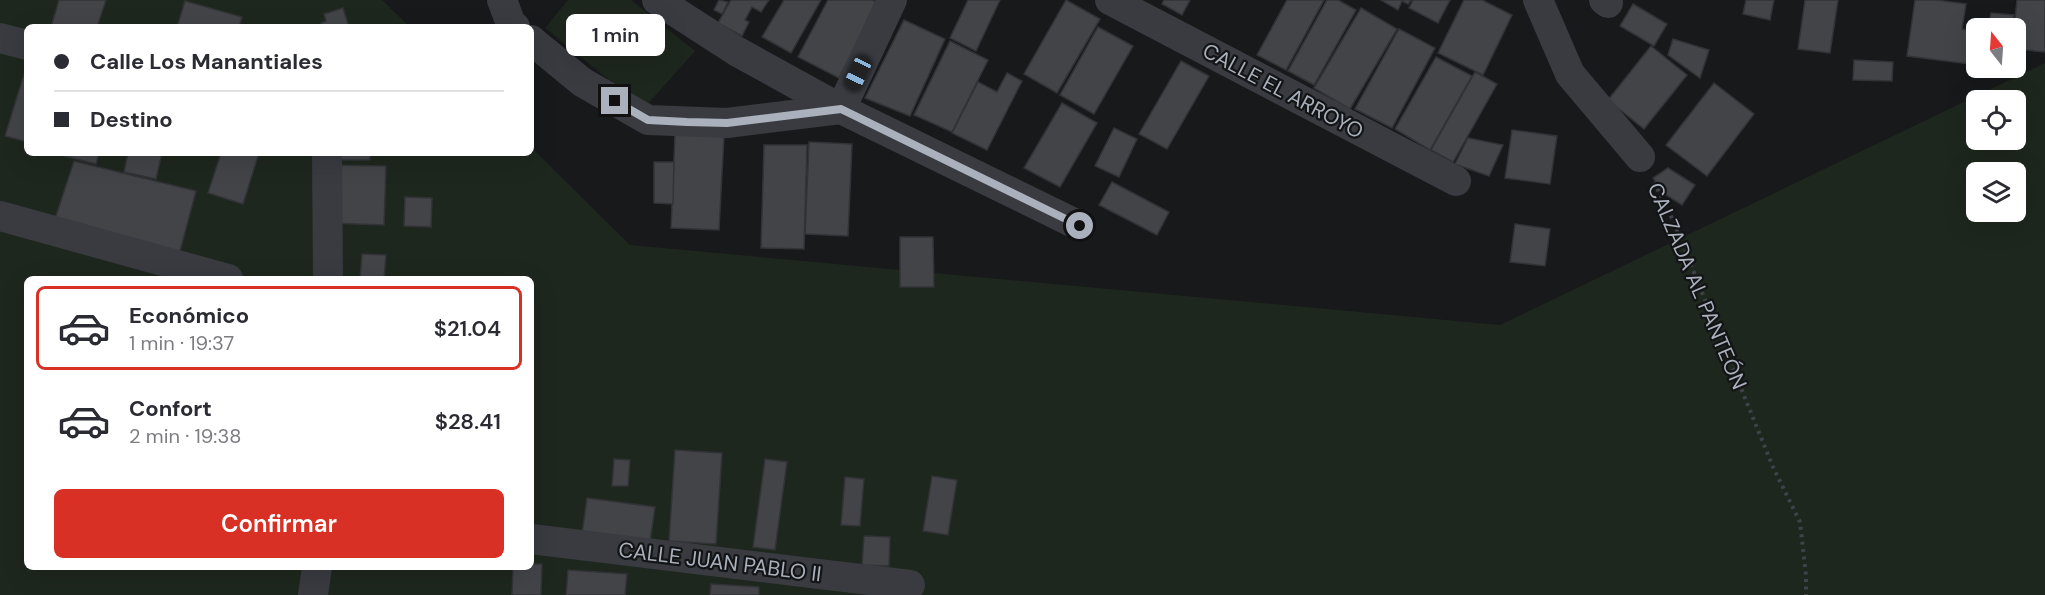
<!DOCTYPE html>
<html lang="es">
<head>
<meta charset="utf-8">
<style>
	:root { --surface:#fff; --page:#f2f2f3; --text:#2b2b33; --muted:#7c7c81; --line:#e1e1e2; --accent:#d93025 }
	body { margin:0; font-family:"DM Sans",sans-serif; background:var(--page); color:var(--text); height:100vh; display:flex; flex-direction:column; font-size:22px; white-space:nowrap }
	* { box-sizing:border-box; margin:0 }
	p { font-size:20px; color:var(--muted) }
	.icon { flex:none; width:33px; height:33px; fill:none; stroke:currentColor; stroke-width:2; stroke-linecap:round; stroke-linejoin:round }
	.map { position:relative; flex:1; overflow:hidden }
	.panel { position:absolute; left:24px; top:276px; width:510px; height:294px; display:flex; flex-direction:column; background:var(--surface); border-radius:9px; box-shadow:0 6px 24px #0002 }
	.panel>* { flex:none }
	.banner { position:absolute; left:24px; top:24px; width:510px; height:132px; border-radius:9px; box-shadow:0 6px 24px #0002; display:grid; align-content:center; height:132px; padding:0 30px; background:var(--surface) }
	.needle { width:39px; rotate:343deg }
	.buttons { position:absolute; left:1966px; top:18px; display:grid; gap:12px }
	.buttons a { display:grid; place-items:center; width:60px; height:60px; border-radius:9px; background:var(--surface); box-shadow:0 6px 24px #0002; font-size:30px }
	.end { position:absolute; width:27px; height:27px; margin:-14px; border:8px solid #aab1bc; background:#111; box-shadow:0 0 0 3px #111 }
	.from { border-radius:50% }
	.bubble { position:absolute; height:42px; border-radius:9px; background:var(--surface); box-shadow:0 6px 24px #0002; font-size:20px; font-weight:600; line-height:42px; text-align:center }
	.car { position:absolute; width:18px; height:36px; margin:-18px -9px; border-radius:8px; box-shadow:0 0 4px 2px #0007; background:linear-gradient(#222 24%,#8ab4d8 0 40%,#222 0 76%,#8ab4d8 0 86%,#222 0) }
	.banner b { display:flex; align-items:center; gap:21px; height:57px; font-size:22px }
	.banner b+b { border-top:2px solid var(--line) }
	.banner i { width:15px; height:15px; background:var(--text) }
	ul { padding:10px 0 0; list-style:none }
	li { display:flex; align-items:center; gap:18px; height:84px; margin:0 12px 9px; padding:0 18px; border:3px solid transparent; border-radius:9px }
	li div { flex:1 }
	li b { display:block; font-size:22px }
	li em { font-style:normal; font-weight:600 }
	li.active { border-color:var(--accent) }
	li>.icon { width:54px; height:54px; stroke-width:1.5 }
	.cta { display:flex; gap:12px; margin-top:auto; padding:12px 30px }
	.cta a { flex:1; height:69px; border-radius:9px; background:var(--accent); color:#fff; font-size:24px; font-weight:600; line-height:69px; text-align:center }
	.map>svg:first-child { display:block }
	.green { fill:#1e271e; fill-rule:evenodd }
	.building { fill:#424448; stroke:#323337; stroke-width:1.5 }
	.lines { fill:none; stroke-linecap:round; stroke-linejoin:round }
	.path { stroke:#3f4248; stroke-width:4; stroke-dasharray:3 4.5; stroke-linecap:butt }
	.minor { stroke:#393b41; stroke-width:30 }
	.route { stroke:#aab1bc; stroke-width:8 }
	.labels { text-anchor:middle; stroke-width:4.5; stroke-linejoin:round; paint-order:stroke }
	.street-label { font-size:21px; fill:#aab1bc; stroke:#131416 }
</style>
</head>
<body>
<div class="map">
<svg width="2045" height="595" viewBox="0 0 2045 595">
	<rect width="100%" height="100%" fill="#18191b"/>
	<g class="green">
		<path d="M0 0H382L410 27H27V153H531V147L630 245 1500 325 2045 63V595H0ZM1977 100H2016V140H1977ZM1977 172H2016V212H1977ZM27 279H531V567H27Z"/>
		<path d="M568 0H631L695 51 644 108 545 28Z"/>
	</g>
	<g class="building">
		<path d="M59 0H106L97 27H51Z"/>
		<path d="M719 0 728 2 722 14 714 10Z"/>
		<path d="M731 0H769L761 12 752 7 745 20 749 22 742 36 718 23Z"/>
		<path d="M784 0H821L791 53 762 37Z"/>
		<path d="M828 0H872L878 3 839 78 798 57Z"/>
		<path d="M968 0H1000L976 51 950 38Z"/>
		<path d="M1066 0 1100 19 1057 93 1024 74Z"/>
		<path d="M1164 0H1190L1182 15 1162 4Z"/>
		<path d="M1287 0H1324L1286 70 1257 55Z"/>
		<path d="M1327 0H1338L1356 10 1314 85 1288 71Z"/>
		<path d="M1381 0H1411L1408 4 1402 1 1398 10Z"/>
		<path d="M1413 0H1450L1438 23 1409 8Z"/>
		<path d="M1464 0H1482L1512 15 1483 75 1438 53Z"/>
		<path d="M1746 0H1774L1770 20 1743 14Z"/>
		<path d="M1805 0H1838L1830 53 1798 49Z"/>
		<path d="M1915 0H1936L1966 4 1962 29 1977 31V65L1907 56Z"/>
		<path d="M2017 0H2045V52L2016 49V28H2014Z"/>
		<path d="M185 1 242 17 239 27H177Z"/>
		<path d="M1633 4 1667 24 1654 46 1620 26Z"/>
		<path d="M343 8 349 27H322L321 23 326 21 324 14Z"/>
		<path d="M1361 8 1397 29 1350 109 1314 88Z"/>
		<path d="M1991 13 2014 15 2012 28H1988Z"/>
		<path d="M904 20 945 39 910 116 865 98Z"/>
		<path d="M1098 27 1133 46 1094 114 1060 95Z"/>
		<path d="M1399 29 1435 48 1392 128 1355 109Z"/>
		<path d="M1673 39 1709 50 1700 78 1668 55Z"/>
		<path d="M950 41 988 60 952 132 914 115Z"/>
		<path d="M1651 46 1687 75 1644 129 1608 100Z"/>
		<path d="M1436 57 1472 76 1430 150 1395 129Z"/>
		<path d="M1854 60 1893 62 1892 81 1853 80Z"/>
		<path d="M1181 61 1209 76 1167 149 1139 134Z"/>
		<path d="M1475 72 1497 84 1453 162 1431 150Z"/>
		<path d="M1007 73 1022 81 987 150 952 133 978 82 997 92Z"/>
		<path d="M24 74 27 75V142L5 136Z"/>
		<path d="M1714 83 1754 114 1707 176 1666 145Z"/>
		<path d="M1062 103 1097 123 1060 187 1024 168Z"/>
		<path d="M1114 128 1137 139 1119 177 1095 166Z"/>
		<path d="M1512 130 1557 136 1550 184 1505 178Z"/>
		<path d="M675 134 724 136 719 230 671 228Z"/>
		<path d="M1468 138 1503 145 1489 176 1455 164Z"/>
		<path d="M809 142 852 144 848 236 805 234Z"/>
		<path d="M764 145H807L804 249 761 248Z"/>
		<path d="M65 153H99L96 164 64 156Z"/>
		<path d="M128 153H162L156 179 124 172Z"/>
		<path d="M221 153H259L243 204 208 193Z"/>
		<rect x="330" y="153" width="40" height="7"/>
		<path d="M74 161 196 191 179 255 54 222Z"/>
		<path d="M654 162H674L673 204 654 203Z"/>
		<path d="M331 165 386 166 384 225 328 223Z"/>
		<path d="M1668 168 1695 185 1682 205 1663 193 1653 178Z"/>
		<path d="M1112 182 1169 212 1157 235 1099 205Z"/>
		<path d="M405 197 432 198 431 227 404 226Z"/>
		<path d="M1515 224 1550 229 1545 266 1510 262Z"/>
		<path d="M900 237H933L934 287H900Z"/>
		<path d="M362 254 386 255 384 279H360Z"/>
		<path d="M675 450 722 453 716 544 669 541Z"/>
		<path d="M614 459 630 460 628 486H612Z"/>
		<path d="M765 459 787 462 775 550 753 547Z"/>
		<path d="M932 476 957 480 948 535 923 531Z"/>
		<path d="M845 477 864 479 860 526 841 525Z"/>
		<path d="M587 498 655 507 650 542 582 534Z"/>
		<path d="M864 536 890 537 889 566 862 565Z"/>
		<path d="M531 564H542L541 595H512L513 567H531Z"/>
		<path d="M568 570 627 574 625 595H566Z"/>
		<path d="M711 584 759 587V595H710Z"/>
	</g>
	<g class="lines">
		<path class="path" d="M1654 182 1671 216 1773 467 1800 522 1806 575V595"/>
		<g class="minor">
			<path d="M502 0 511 24 515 27"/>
			<path d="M657 0 736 51 841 109 1080 226"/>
			<path d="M1110 0 1456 181"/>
			<path d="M1538 0 1570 74 1640 157"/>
			<path d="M1604 0 1608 3"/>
			<path d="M0 38 27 45"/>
			<path d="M531 40 582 82 648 120 727 123 841 109 892 0"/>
			<path d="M327 153 328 279"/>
			<path d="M0 216 228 279"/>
			<path d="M531 539 910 585"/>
			<path d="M313 595 317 567"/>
		</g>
	</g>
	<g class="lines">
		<path class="route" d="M615 101 648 120 687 122 727 123 841 109 1080 226"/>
	</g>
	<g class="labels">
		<g class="street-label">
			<text transform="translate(1283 91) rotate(28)" y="7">CALLE EL ARROYO</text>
			<text transform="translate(1697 286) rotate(67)" y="7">CALZADA AL PANTEÓN</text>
			<text transform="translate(720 562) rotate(7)" y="7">CALLE JUAN PABLO II</text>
		</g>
	</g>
</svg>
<div class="buttons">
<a><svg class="needle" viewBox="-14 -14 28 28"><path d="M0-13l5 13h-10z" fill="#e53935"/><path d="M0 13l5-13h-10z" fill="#7c7c81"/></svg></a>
<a><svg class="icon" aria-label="locate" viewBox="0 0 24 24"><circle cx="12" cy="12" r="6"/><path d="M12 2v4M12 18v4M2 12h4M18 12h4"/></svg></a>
<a><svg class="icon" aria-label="layers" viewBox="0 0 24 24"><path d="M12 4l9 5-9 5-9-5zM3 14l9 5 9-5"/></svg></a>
</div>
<i class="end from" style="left:1080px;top:226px"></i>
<i class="end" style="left:615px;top:101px"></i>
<div class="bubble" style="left:566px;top:14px;width:99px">1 min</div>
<i class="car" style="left:858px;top:73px;rotate:205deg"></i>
<div class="banner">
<b><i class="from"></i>Calle Los Manantiales</b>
<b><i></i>Destino</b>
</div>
<section class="panel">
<ul>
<li class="active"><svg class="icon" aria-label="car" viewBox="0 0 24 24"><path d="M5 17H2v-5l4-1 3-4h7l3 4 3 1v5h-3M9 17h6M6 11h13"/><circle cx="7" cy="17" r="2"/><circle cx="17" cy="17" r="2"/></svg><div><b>Económico</b><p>1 min · 19:37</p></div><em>$21.04</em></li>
<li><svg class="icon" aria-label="car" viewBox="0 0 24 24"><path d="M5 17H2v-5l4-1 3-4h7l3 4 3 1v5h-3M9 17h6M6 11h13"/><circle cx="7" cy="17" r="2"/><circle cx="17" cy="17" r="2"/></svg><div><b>Confort</b><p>2 min · 19:38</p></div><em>$28.41</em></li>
</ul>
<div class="cta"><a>Confirmar</a></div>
</section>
</div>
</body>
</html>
